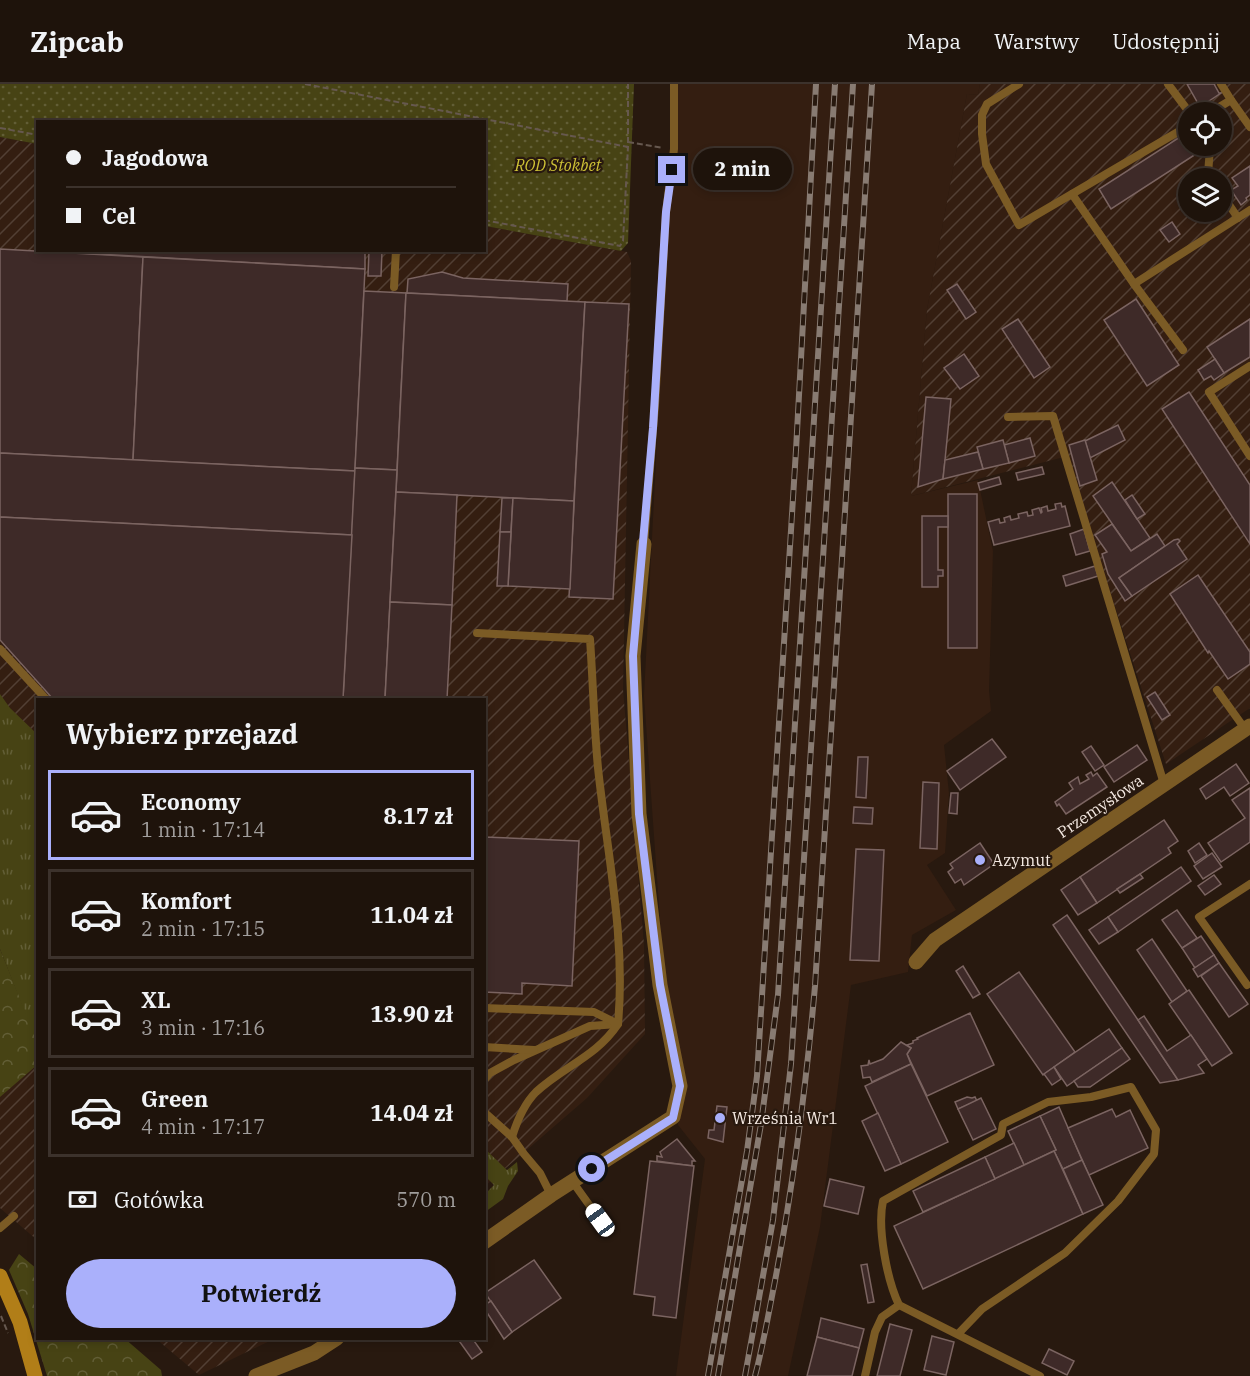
<!DOCTYPE html>
<html lang="pl">
<head>
<meta charset="utf-8">
<style>
	:root { --surface:#1e130b; --page:#2b2019; --text:#f1f3f6; --muted:#a19e9d; --line:#3c322c; --accent:#aab0fb }
	body { margin:0; font-family:"IBM Plex Serif",serif; background:var(--page); color:var(--text); height:100vh; display:flex; flex-direction:column; font-size:22px; white-space:nowrap }
	* { box-sizing:border-box; margin:0 }
	p { font-size:20px; color:var(--muted) }
	.icon { flex:none; width:33px; height:33px; fill:none; stroke:currentColor; stroke-width:2; stroke-linecap:round; stroke-linejoin:round }
	.map { position:relative; flex:1; overflow:hidden }
	.sheet { position:absolute; left:36px; top:614px; width:450px; height:642px; display:flex; flex-direction:column; background:var(--surface); border-radius:0px; box-shadow:0 3px 9px #0003,0 0 0 2px var(--line) }
	.sheet>* { flex:none }
	.guide { position:absolute; left:36px; top:36px; width:450px; height:132px; border-radius:0px; box-shadow:0 3px 9px #0003,0 0 0 2px var(--line); display:grid; align-content:center; height:132px; padding:0 30px; background:var(--surface) }
	.tools { position:absolute; left:1178px; top:18px; display:grid; gap:12px }
	.tools a { display:grid; place-items:center; width:54px; height:54px; border-radius:50%; background:var(--surface); box-shadow:0 3px 9px #0003,0 0 0 2px var(--line); font-size:30px }
	.end { position:absolute; width:27px; height:27px; margin:-14px; border:8px solid #aab0fb; background:#111; box-shadow:0 0 0 3px #111 }
	.from { border-radius:50% }
	.bubble { position:absolute; height:42px; border-radius:21px; background:var(--surface); box-shadow:0 3px 9px #0003,0 0 0 2px var(--line); font-size:20px; font-weight:700; line-height:42px; text-align:center }
	.car { position:absolute; width:18px; height:36px; margin:-18px -9px; border-radius:8px; box-shadow:0 0 4px 2px #0007; background:linear-gradient(#fff 24%,#345 0 40%,#fff 0 76%,#345 0 86%,#fff 0) }
	.guide b { display:flex; align-items:center; gap:21px; height:57px; font-size:22px }
	.guide b+b { border-top:2px solid var(--line) }
	.guide i { width:15px; height:15px; background:var(--text) }
	ul { padding:0; list-style:none }
	li { display:flex; align-items:center; gap:18px; height:90px; margin:0 12px 9px; padding:0 18px; border:3px solid var(--line); border-radius:0px }
	li div { flex:1 }
	li b { display:block; font-size:22px }
	li em { font-style:normal; font-weight:700 }
	li.selected { border-color:var(--accent) }
	li>.icon { width:54px; height:54px; stroke-width:1.5 }
	h2 { padding:0 30px; font-size:27px; line-height:72px }
	.pay { display:flex; align-items:center; gap:15px; height:66px; padding:0 30px; font-size:22px }
	.pay p { margin-inline-start:auto }
	.button { display:flex; gap:12px; margin-top:auto; padding:12px 30px }
	.button a { flex:1; height:69px; border-radius:36px; background:var(--accent); color:#111; font-size:24px; font-weight:700; line-height:69px; text-align:center }
	header { display:flex; align-items:center; gap:36px; box-sizing:border-box; height:84px; padding:0 30px; background:var(--surface); border-bottom:2px solid var(--line) }
	header strong { font-size:28px }
	nav { display:flex; gap:33px; margin-inline-start:auto; font-size:21px }
	.map>svg:first-child { display:block }
	.built { fill:#341e11 }
	.industrial { fill:url(#industrial-furrows); fill-rule:evenodd }
	.grass { fill:url(#grass-tufts) }
	.forest { fill:url(#forest-crowns) }
	.park { fill:url(#park-dots) }
	.building { fill:#3e2a28; stroke:#7b6461; stroke-width:1.5 }
	.lines { fill:none; stroke-linecap:round; stroke-linejoin:round }
	.path { stroke:#66584f; stroke-width:2; stroke-dasharray:6 3; stroke-linecap:butt }
	.lane { stroke:#7b5b25; stroke-width:8 }
	.street { stroke:#7b5b25; stroke-width:15 }
	.secondary { stroke:#b17e18; stroke-width:15 }
	.rail-casing { stroke:#887b72; stroke-width:6 }
	.rail { stroke:#28190f; stroke-width:4; stroke-dasharray:11; stroke-linecap:butt }
	.route { stroke:#aab0fb; stroke-width:8 }
	.poi-dot { fill:#aab0fb; stroke:#28190f; stroke-width:2 }
	.labels { text-anchor:middle; stroke-width:4.5; stroke-linejoin:round; paint-order:stroke }
	.park-label { font-size:16px; font-style:italic; fill:#cec236; stroke:#28190f }
	.street-label { font-size:16px; fill:#f5eae3; stroke:#28190f }
	.poi-label { font-size:16px; fill:#f5eae3; stroke:#28190f; text-anchor:start }
</style>
</head>
<body>
<header>
<strong>Zipcab</strong>
<nav><a>Mapa</a><a>Warstwy</a><a>Udostępnij</a></nav>
</header>
<div class="map">
<svg width="1250" height="1292" viewBox="0 0 1250 1292">
	<defs>
		<pattern id="industrial-furrows" width="10" height="10" patternUnits="userSpaceOnUse" patternTransform="scale(1.5)"><rect width="10" height="10" fill="#341e11"/><path d="M-1 1l2-2M0 10L10 0M9 11l2-2" fill="none" stroke="#523f34"/></pattern>
		<pattern id="grass-tufts" width="24" height="20" patternUnits="userSpaceOnUse" patternTransform="scale(1.5)"><rect width="24" height="20" fill="#474314"/><path d="M3 7l-1-3M5 7V3M7 7l1-3M15 17l-1-3M17 17v-4M19 17l1-3" fill="none" stroke="#625e36"/></pattern>
		<pattern id="forest-crowns" width="20" height="18" patternUnits="userSpaceOnUse" patternTransform="scale(1.5)"><rect width="20" height="18" fill="#474314"/><path d="M2 6a3 3 0 1 1 6 0M12 15a3 3 0 1 1 6 0" fill="none" stroke="#625e36"/></pattern>
		<pattern id="park-dots" width="8" height="8" patternUnits="userSpaceOnUse" patternTransform="scale(1.5)"><rect width="8" height="8" fill="#474314"/><path d="M2 2h.1M6 6h.1" fill="none" stroke="#625e36" stroke-width="1.8" stroke-linecap="round"/></pattern>
	</defs>
	<rect width="100%" height="100%" fill="#28190f"/>
	<path class="built" d="M675 0H980L978 11 967 10 927 226 911 412 978 396 993 467 989 607 991 627 944 661 949 709 945 769 927 781 956 826 912 851 908 888 851 901 820 1143 788 1292H676L705 1075 678 1041 667 934 644 612Z"/>
	<g class="industrial">
		<path d="M980 0H1250V624L1166 680 1095 461 1068 372 911 412 927 226 967 10 978 11ZM1188 28H1221V62H1188ZM1188 94H1221V128H1188Z"/>
		<path d="M0 53 37 60 38 166H484L485 142 627 168 631 177 623 605 644 861 645 950 587 1014 485 1102 484 615H38L37 670 0 631Z"/>
		<path d="M37 977V1156L0 1124V1008Z"/>
		<path d="M155 1254H276L199 1291Z"/>
	</g>
	<g class="grass">
		<path d="M0 610 10 624 37 650V964L36 957 0 865Z"/>
		<path d="M485 1065 507 1086 517 1078 518 1087 508 1102 503 1115 485 1128V1110L494 1101 485 1092Z"/>
	</g>
	<g class="forest">
		<path d="M0 865 37 957V981L0 1013Z"/>
		<path d="M19 1170 37 1185 38 1254H124L161 1286 162 1292H47L28 1230 9 1186Z"/>
	</g>
	<path class="park" d="M0 0H634L628 159 621 167 485 142 484 38H38L37 60 0 53Z"/>
	<g class="building">
		<path d="M1187 0H1214L1219 9H1221L1200 23Z"/>
		<path d="M1183 51 1188 62H1190L1196 70 1111 125 1099 105Z"/>
		<path d="M1250 82V111L1246 114 1247 116 1241 121 1231 106 1238 102 1232 94Z"/>
		<path d="M1172 138 1180 150 1169 158 1160 146Z"/>
		<path d="M0 165 143 173 133 376 0 369Z"/>
		<path d="M44 166 365 167V185L44 167Z"/>
		<path d="M369 167H382L381 192H368Z"/>
		<path d="M143 173 365 185 355 387 133 376Z"/>
		<path d="M442 188 463 194 568 200 567 217 407 209 408 195Z"/>
		<path d="M957 200 976 228 966 235 947 206Z"/>
		<path d="M364 207 406 209 397 386 355 384Z"/>
		<path d="M406 209 585 218 574 417 396 408Z"/>
		<path d="M1136 215 1179 281 1147 302 1104 236Z"/>
		<path d="M585 218 629 220 613 515 569 513Z"/>
		<path d="M1018 235 1050 283 1034 294 1002 245Z"/>
		<path d="M1250 235V273L1224 289 1207 263Z"/>
		<path d="M964 270 979 292 960 305 944 284Z"/>
		<path d="M1215 275 1224 289 1214 296 1211 292 1204 296 1198 286Z"/>
		<path d="M1189 308 1250 401V460L1162 325Z"/>
		<path d="M926 313 951 315 945 376 943 395 918 403Z"/>
		<path d="M1118 341 1125 356 1090 374 1085 357Z"/>
		<path d="M1030 354 1035 372 1009 379 1004 361Z"/>
		<path d="M1003 356 1009 379 983 385 977 363Z"/>
		<path d="M1085 356 1097 396 1080 402 1069 361Z"/>
		<path d="M978 368 983 385 943 395 945 376Z"/>
		<path d="M0 369 355 387 352 451 0 433Z"/>
		<path d="M1042 383 1044 390 1018 396 1016 389Z"/>
		<path d="M355 384 397 386 385 615H343Z"/>
		<path d="M999 393 1001 400 980 406 978 399Z"/>
		<path d="M1112 398 1150 454 1131 467 1093 412Z"/>
		<path d="M396 408 457 411 452 521 390 518Z"/>
		<rect x="948" y="410" width="29" height="154"/>
		<path d="M1132 411 1145 430 1137 435 1125 416Z"/>
		<path d="M502 414H513L511 448H500Z"/>
		<path d="M513 414 574 417 570 505 508 502Z"/>
		<path d="M1061 419 1062 423 1065 422 1070 442 994 461 988 438 999 435 1000 439 1005 438 1004 434 1010 432 1011 436 1019 434 1018 430 1027 428 1028 432 1033 431 1032 426 1039 424 1041 429 1042 428 1041 424 1047 422 1048 427 1056 425 1055 420Z"/>
		<path d="M922 432H948V443H938V486H943V492H938V503H922Z"/>
		<path d="M0 433 352 451 343 615H53L0 556Z"/>
		<path d="M1112 440 1131 467 1157 450 1165 462 1119 494 1132 512 1125 517 1108 490 1102 470 1107 468 1095 451Z"/>
		<path d="M1084 445 1090 467 1076 471 1070 450Z"/>
		<path d="M500 448H511L508 502H497Z"/>
		<path d="M1178 455 1180 457 1177 460 1187 475 1132 512 1119 494 1174 456Z"/>
		<path d="M1095 482 1098 492 1066 502 1063 492Z"/>
		<path d="M1198 491 1250 568V580L1228 595 1209 567 1208 569 1170 510Z"/>
		<path d="M390 518 452 521 447 615H385Z"/>
		<path d="M1155 608 1170 631 1162 636 1147 613Z"/>
		<path d="M992 655 1006 673 960 706 947 687Z"/>
		<path d="M1137 661 1147 676 1114 698 1104 683Z"/>
		<path d="M1091 662 1104 681 1095 687 1082 668Z"/>
		<path d="M858 673H868L866 714 856 713Z"/>
		<path d="M1236 680 1249 699 1230 712 1224 703 1206 715 1200 705Z"/>
		<path d="M1091 688 1093 692 1097 689 1107 703 1066 730 1059 720 1057 722 1055 718 1073 705 1069 699 1078 693 1080 700 1089 695 1086 691Z"/>
		<path d="M923 698 939 699 937 765 920 764Z"/>
		<path d="M1250 704V758L1221 778 1208 759 1245 734 1232 716Z"/>
		<path d="M951 709H958L957 730 949 729Z"/>
		<path d="M854 723 873 724 872 740 853 739Z"/>
		<path d="M1164 736 1178 757 1168 764 1171 769 1097 819 1080 793Z"/>
		<path d="M484 753 579 757 572 902 522 899V910L484 908Z"/>
		<path d="M980 759 994 780 964 801 961 795 955 799 948 788 953 784 950 780Z"/>
		<path d="M1199 759 1207 771 1195 779 1188 767Z"/>
		<path d="M856 765 884 766 879 877 850 876Z"/>
		<path d="M1212 769 1222 783 1203 795 1194 782Z"/>
		<path d="M1181 783 1191 797 1118 848 1108 833Z"/>
		<path d="M1140 790 1143 794 1120 809 1117 805Z"/>
		<path d="M1214 791 1221 800 1205 811 1198 802Z"/>
		<path d="M1080 793 1097 819 1078 831 1061 806Z"/>
		<path d="M1177 826 1197 854 1182 864 1162 836Z"/>
		<path d="M1067 831 1138 936 1178 996 1160 999 1053 841Z"/>
		<path d="M1108 833 1118 848 1099 860 1089 846Z"/>
		<path d="M1201 852 1214 871 1195 884 1182 864Z"/>
		<path d="M1152 855 1187 907 1172 918 1137 866Z"/>
		<path d="M1214 871 1219 879 1198 893 1193 885Z"/>
		<path d="M1219 879 1248 920 1229 933 1201 892Z"/>
		<path d="M963 882 980 910 973 914 956 887Z"/>
		<path d="M1019 888 1075 968 1043 991 987 910Z"/>
		<path d="M1189 906 1232 969 1212 982 1169 920Z"/>
		<path d="M970 929 994 981 927 1012 907 970 911 964 907 961 913 959V956V957L918 955 917 954Z"/>
		<path d="M1144 932 1167 967 1191 951 1207 975 1198 981 1204 989 1178 996 1138 936Z"/>
		<path d="M1109 945 1122 964 1067 1002 1054 983Z"/>
		<path d="M901 958 911 964 907 970 911 980 872 998 870 993 863 994 861 982 868 981 869 976 870 980 883 975Z"/>
		<path d="M1122 964 1130 975 1090 1003H1078L1074 997Z"/>
		<path d="M911 980 948 1058 901 1080 865 1002Z"/>
		<path d="M1054 983 1061 995 1052 1001 1044 990Z"/>
		<path d="M967 1013 972 1014 975 1013 977 1017 958 1025 955 1018Z"/>
		<path d="M981 1014 996 1045 973 1056 958 1025Z"/>
		<path d="M717 1022 727 1023 723 1058 708 1054 709 1046H714Z"/>
		<path d="M1059 1023 1082 1076 1063 1085 1054 1067 1056 1066 1040 1032Z"/>
		<path d="M1112 1025 1116 1033 1130 1026 1148 1064 1089 1091 1068 1044Z"/>
		<path d="M878 1029 901 1080 885 1087 862 1037Z"/>
		<path d="M1040 1032 1056 1066 1024 1081 1008 1047Z"/>
		<path d="M677 1055 695 1077H692V1082L657 1077V1072L662 1073 660 1068Z"/>
		<path d="M1014 1059 1024 1081 995 1095 985 1073Z"/>
		<path d="M1054 1067 1083 1130 923 1205 894 1142Z"/>
		<path d="M985 1073 995 1095 923 1128 913 1107Z"/>
		<path d="M1082 1076 1103 1121 1083 1130 1063 1085Z"/>
		<path d="M650 1077 694 1082 676 1234 653 1231 655 1213 634 1210Z"/>
		<path d="M830 1095 864 1103 858 1130 824 1122Z"/>
		<path d="M534 1176 561 1214 512 1248 485 1209Z"/>
		<path d="M867 1180 874 1218 868 1219 861 1181Z"/>
		<path d="M491 1217 512 1248 504 1255 484 1224V1221Z"/>
		<path d="M821 1234 864 1245 859 1264 817 1253Z"/>
		<path d="M890 1240 912 1246 900 1292H877Z"/>
		<path d="M932 1252 954 1258 946 1291 924 1286Z"/>
		<path d="M817 1253 859 1264 852 1292H807Z"/>
		<path d="M457 1254H472L482 1268 472 1275Z"/>
		<path d="M1049 1265 1074 1277 1067 1291 1042 1279Z"/>
	</g>
	<g class="lines">
		<g class="path">
			<path d="M305 0 628 63V0"/>
			<path d="M0 44 38 51"/>
			<path d="M628 58 663 64"/>
			<path d="M484 136 620 162 623 157 628 63"/>
			<path d="M1 1232 8 1249"/>
		</g>
		<g class="lane">
			<path d="M1019 0 987 20 982 31V50L986 80 1019 141 1188 42"/>
			<path d="M1168 0 1189 28"/>
			<path d="M1221 0 1231 16"/>
			<path d="M1211 28 1231 16 1250 43"/>
			<path d="M1208 62 1210 64 1208 90 1211 94"/>
			<path d="M1221 109 1238 134"/>
			<path d="M1072 110 1134 200"/>
			<path d="M394 203 396 166"/>
			<path d="M1183 266 1134 200 1250 126"/>
			<path d="M1250 282 1209 308 1250 372"/>
			<path d="M1008 333 1053 332 1164 700"/>
			<path d="M644 460 655 321 666 128 674 65V0"/>
			<path d="M477 549 590 555C593 598 594 641 598 684 607 769 626 854 618 940L590 942 514 976 490 989 484 996"/>
			<path d="M0 565 46 615"/>
			<path d="M1217 606 1245 645"/>
			<path d="M1247 901 1199 833 1250 800"/>
			<path d="M484 924 594 928 618 940C596 973 564 982 536 1008 524 1020 517 1037 512 1053"/>
			<path d="M484 963 534 966"/>
			<path d="M484 1028 512 1053 524 1070 540 1089 551 1111"/>
			<path d="M572 1097 600 1136"/>
			<path d="M0 1144 14 1132"/>
			<path d="M958 1250 982 1225 1065 1169 1118 1117 1154 1070 1156 1046 1131 1003 1091 1013 1048 1018 1003 1040 1001 1051 883 1117C877 1144 887 1196 899 1221L1040 1292"/>
			<path d="M865 1292 875 1248 882 1233 899 1221"/>
		</g>
		<g class="street">
			<path d="M916 878 935 856 1250 642"/>
			<path d="M484 1158 551 1111 673 1033 680 1002 660 901 639 730 633 572 644 460"/>
			<path d="M256 1292 314 1269 337 1254"/>
		</g>
		<path class="secondary" d="M0 1192 20 1238 35 1292"/>
		<g class="rail-casing">
			<g id="rail">
				<path d="M708 1292 747 1067 757 992 796 366 816 0"/>
				<path d="M718 1292 761 1040 778 911 835 0"/>
				<path d="M745 1292 773 1136 791 980 853 0"/>
				<path d="M755 1292C763 1262 768 1232 774 1202 793 1103 806 1003 815 902L872 0"/>
			</g>
		</g>
		<use href="#rail" class="rail"/>
	</g>
	<g class="lines">
		<path class="route" d="M592 1085 673 1034 680 1002 660 901 639 730 633 572 653 344 666 128 672 86"/>
	</g>
	<g class="poi-dot">
		<circle cx="980" cy="776" r="6"/>
		<circle cx="720" cy="1034" r="6"/>
	</g>
	<g class="labels">
		<g class="park-label">
			<text x="558" y="87">ROD Stokbet</text>
		</g>
		<g class="street-label">
			<text transform="translate(1100 722) rotate(-34)" y="6">Przemysłowa</text>
		</g>
		<g class="poi-label">
			<text x="992" y="782">Azymut</text>
			<text x="732" y="1040">Września Wr1</text>
		</g>
	</g>
</svg>
<div class="tools">
<a><svg class="icon" aria-label="locate" viewBox="0 0 24 24"><circle cx="12" cy="12" r="6"/><path d="M12 2v4M12 18v4M2 12h4M18 12h4"/></svg></a>
<a><svg class="icon" aria-label="layers" viewBox="0 0 24 24"><path d="M12 4l9 5-9 5-9-5zM3 14l9 5 9-5"/></svg></a>
</div>
<i class="end from" style="left:592px;top:1085px"></i>
<i class="end" style="left:672px;top:86px"></i>
<div class="bubble" style="left:693px;top:64px;width:99px">2 min</div>
<i class="car" style="left:600px;top:1136px;rotate:324deg"></i>
<div class="guide">
<b><i class="from"></i>Jagodowa</b>
<b><i></i>Cel</b>
</div>
<section class="sheet">
<h2>Wybierz przejazd</h2>
<ul>
<li class="selected"><svg class="icon" aria-label="car" viewBox="0 0 24 24"><path d="M5 17H2v-5l4-1 3-4h7l3 4 3 1v5h-3M9 17h6M6 11h13"/><circle cx="7" cy="17" r="2"/><circle cx="17" cy="17" r="2"/></svg><div><b>Economy</b><p>1 min · 17:14</p></div><em>8.17 zł</em></li>
<li><svg class="icon" aria-label="car" viewBox="0 0 24 24"><path d="M5 17H2v-5l4-1 3-4h7l3 4 3 1v5h-3M9 17h6M6 11h13"/><circle cx="7" cy="17" r="2"/><circle cx="17" cy="17" r="2"/></svg><div><b>Komfort</b><p>2 min · 17:15</p></div><em>11.04 zł</em></li>
<li><svg class="icon" aria-label="car" viewBox="0 0 24 24"><path d="M5 17H2v-5l4-1 3-4h7l3 4 3 1v5h-3M9 17h6M6 11h13"/><circle cx="7" cy="17" r="2"/><circle cx="17" cy="17" r="2"/></svg><div><b>XL</b><p>3 min · 17:16</p></div><em>13.90 zł</em></li>
<li><svg class="icon" aria-label="car" viewBox="0 0 24 24"><path d="M5 17H2v-5l4-1 3-4h7l3 4 3 1v5h-3M9 17h6M6 11h13"/><circle cx="7" cy="17" r="2"/><circle cx="17" cy="17" r="2"/></svg><div><b>Green</b><p>4 min · 17:17</p></div><em>14.04 zł</em></li>
</ul>
<div class="pay"><svg class="icon" aria-label="cash" viewBox="0 0 24 24"><path d="M3 7h18v10H3z"/><circle cx="12" cy="12" r="2"/></svg>Gotówka<p>570 m</p></div>
<div class="button"><a>Potwierdź</a></div>
</section>
</div>
</body>
</html>
